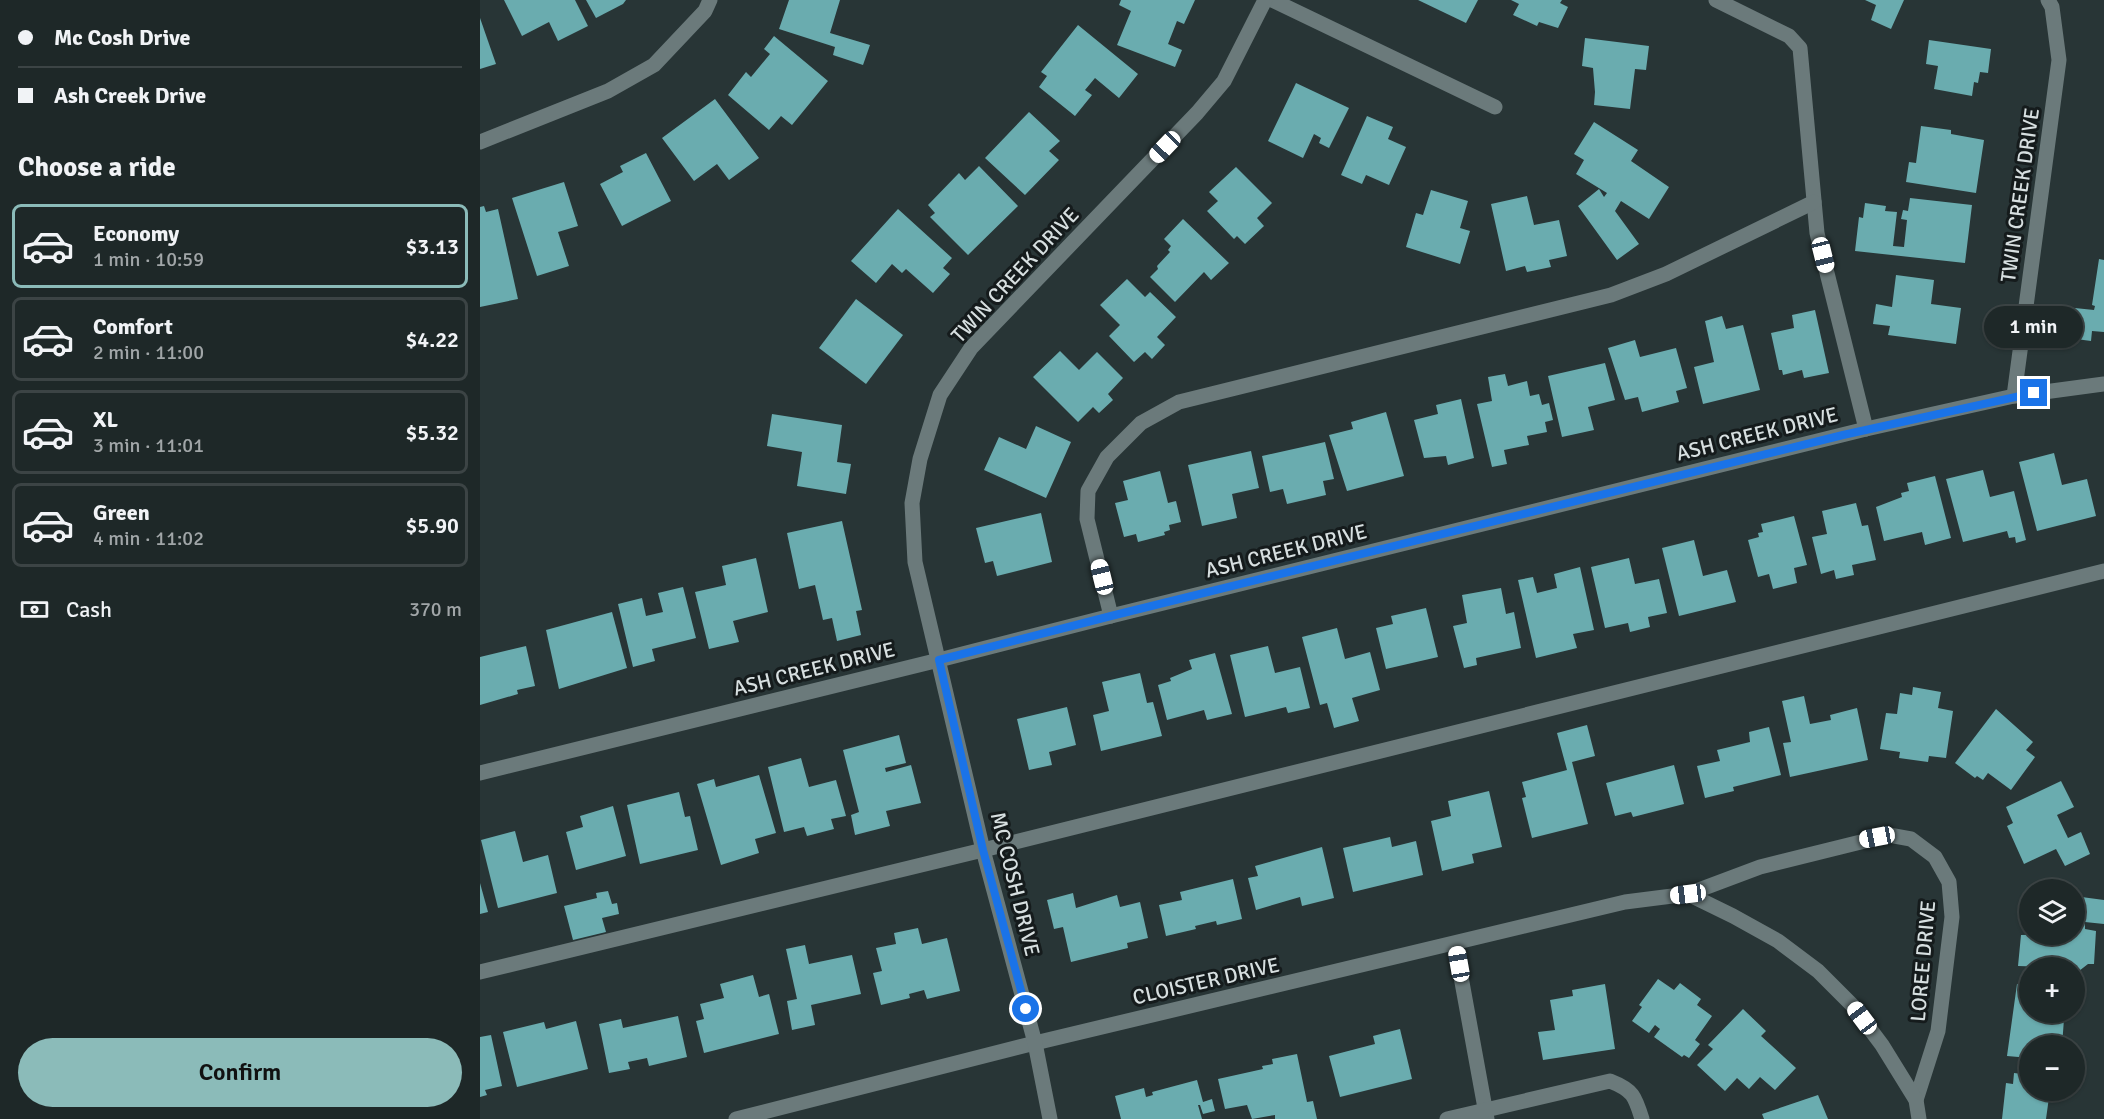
<!DOCTYPE html>
<html lang="en">
<head>
<meta charset="utf-8">
<style>
	:root { --surface:#1e2828; --page:#2b3434; --text:#f1f3f6; --muted:#a1a6a8; --line:#3c4445; --accent:#8bbbb9 }
	body { margin:0; font-family:Signika,sans-serif; background:var(--page); color:var(--text); height:100vh; display:flex; flex-direction:column; font-size:22px; white-space:nowrap }
	* { box-sizing:border-box; margin:0 }
	p { font-size:20px; color:var(--muted) }
	.icon { flex:none; width:33px; height:33px; fill:none; stroke:currentColor; stroke-width:2; stroke-linecap:round; stroke-linejoin:round }
	.map { position:relative; flex:1; overflow:hidden }
	.sheet { display:flex; flex-direction:column; background:var(--surface); width:480px }
	.sheet>* { flex:none }
	.hud { display:grid; align-content:center; height:132px; padding:0 18px; background:var(--surface) }
	.fabs { position:absolute; left:1539px; top:879px; display:grid; gap:12px }
	.fabs a { display:grid; place-items:center; width:66px; height:66px; border-radius:50%; background:var(--surface); box-shadow:0 2px 4px #0004,0 0 0 2px var(--line); font-size:30px }
	.end { position:absolute; width:27px; height:27px; margin:-14px; border:8px solid #1a73e8; background:#fff; box-shadow:0 0 0 3px #fff }
	.from { border-radius:50% }
	.bubble { position:absolute; height:42px; border-radius:21px; background:var(--surface); box-shadow:0 2px 4px #0004,0 0 0 2px var(--line); font-size:20px; font-weight:600; line-height:42px; text-align:center }
	.car { position:absolute; width:18px; height:36px; margin:-18px -9px; border-radius:8px; box-shadow:0 0 4px 2px #0007; background:linear-gradient(#fff 24%,#345 0 40%,#fff 0 76%,#345 0 86%,#fff 0) }
	.hud b { display:flex; align-items:center; gap:21px; height:57px; font-size:22px }
	.hud b+b { border-top:2px solid var(--line) }
	.hud i { width:15px; height:15px; background:var(--text) }
	ul { padding:0; list-style:none }
	li { display:flex; align-items:center; gap:18px; height:84px; margin:0 12px 9px; padding:0 6px; border:3px solid var(--line); border-radius:9px }
	li div { flex:1 }
	li b { display:block; font-size:22px }
	li em { font-style:normal; font-weight:600 }
	li.on { border-color:var(--accent) }
	li>.icon { width:54px; height:54px; stroke-width:1.5 }
	h2 { padding:0 18px; font-size:27px; line-height:72px }
	.pay { display:flex; align-items:center; gap:15px; height:66px; padding:0 18px; font-size:22px }
	.pay p { margin-inline-start:auto }
	.primary-button { display:flex; gap:12px; margin-top:auto; padding:12px 18px }
	.primary-button a { flex:1; height:69px; border-radius:36px; background:var(--accent); color:#111; font-size:24px; font-weight:600; line-height:69px; text-align:center }
	main { display:flex; flex:1; min-height:0 }
	.map>svg:first-child { display:block }
	.building { fill:#6aacaf }
	.lines { fill:none; stroke-linecap:round; stroke-linejoin:round }
	.minor { stroke:#6b7a7b; stroke-width:15 }
	.route { stroke:#1a73e8; stroke-width:8 }
	.labels { text-anchor:middle; stroke-width:6; stroke-linejoin:round; paint-order:stroke }
	.street-label { font-size:21px; fill:#d7dfe0; stroke:#151b1c }
</style>
</head>
<body>
<main>
<section class="sheet">
<div class="hud">
<b><i class="from"></i>Mc Cosh Drive</b>
<b><i></i>Ash Creek Drive</b>
</div>
<h2>Choose a ride</h2>
<ul>
<li class="on"><svg class="icon" aria-label="car" viewBox="0 0 24 24"><path d="M5 17H2v-5l4-1 3-4h7l3 4 3 1v5h-3M9 17h6M6 11h13"/><circle cx="7" cy="17" r="2"/><circle cx="17" cy="17" r="2"/></svg><div><b>Economy</b><p>1 min · 10:59</p></div><em>$3.13</em></li>
<li><svg class="icon" aria-label="car" viewBox="0 0 24 24"><path d="M5 17H2v-5l4-1 3-4h7l3 4 3 1v5h-3M9 17h6M6 11h13"/><circle cx="7" cy="17" r="2"/><circle cx="17" cy="17" r="2"/></svg><div><b>Comfort</b><p>2 min · 11:00</p></div><em>$4.22</em></li>
<li><svg class="icon" aria-label="car" viewBox="0 0 24 24"><path d="M5 17H2v-5l4-1 3-4h7l3 4 3 1v5h-3M9 17h6M6 11h13"/><circle cx="7" cy="17" r="2"/><circle cx="17" cy="17" r="2"/></svg><div><b>XL</b><p>3 min · 11:01</p></div><em>$5.32</em></li>
<li><svg class="icon" aria-label="car" viewBox="0 0 24 24"><path d="M5 17H2v-5l4-1 3-4h7l3 4 3 1v5h-3M9 17h6M6 11h13"/><circle cx="7" cy="17" r="2"/><circle cx="17" cy="17" r="2"/></svg><div><b>Green</b><p>4 min · 11:02</p></div><em>$5.90</em></li>
</ul>
<div class="pay"><svg class="icon" aria-label="cash" viewBox="0 0 24 24"><path d="M3 7h18v10H3z"/><circle cx="12" cy="12" r="2"/></svg>Cash<p>370 m</p></div>
<div class="primary-button"><a>Confirm</a></div>
</section>
<div class="map">
<svg width="1624" height="1119" viewBox="0 0 1624 1119">
	<rect width="100%" height="100%" fill="#283536"/>
	<g class="building">
		<path d="M24 0H95L108 26 78 41 69 22 42 36Z"/>
		<path d="M106 0H146L143 4 116 18Z"/>
		<path d="M309 0H360L350 33 390 45 383 65 353 55 355 47 299 29Z"/>
		<path d="M641 0H715L704 24 697 21 688 44 702 50 695 67 637 45 651 11 639 5Z"/>
		<path d="M938 0H998L986 23Z"/>
		<path d="M1031 0H1082L1080 3 1088 7 1078 28 1059 22 1057 26 1033 15 1039 4Z"/>
		<path d="M1385 0H1424L1411 29 1391 20 1396 5Z"/>
		<path d="M0 18 16 64 0 69Z"/>
		<path d="M598 25 658 74 639 98 615 78 605 90 612 95 595 116 559 87 567 76 561 72Z"/>
		<path d="M294 36 348 81 312 125 301 116 289 130 248 95 266 72 271 77 290 54 284 49Z"/>
		<path d="M1105 38 1169 46 1166 70 1155 69 1150 109 1114 105 1115 92 1113 68 1102 66Z"/>
		<path d="M1449 40 1511 49 1508 73 1500 72 1498 83 1494 82 1492 96 1454 89 1458 66 1446 64Z"/>
		<path d="M816 83 869 108 849 148 839 143 841 138 834 134 823 158 788 141Z"/>
		<path d="M235 99 279 158 249 180 237 164 214 181 182 138Z"/>
		<path d="M549 112 580 141 569 151 579 160 545 195 505 158Z"/>
		<path d="M887 116 913 127 908 139 926 147 909 185 886 175 882 184 861 175Z"/>
		<path d="M1114 122 1158 150 1151 161 1189 187 1169 219 1141 201 1135 211 1159 244 1137 260 1098 206 1119 189 1124 197 1127 193 1096 174 1104 160 1094 154Z"/>
		<path d="M1441 126 1471 130V134L1504 140 1496 193 1426 182 1429 162 1436 163Z"/>
		<path d="M166 153 191 201 142 226 120 184 143 172 140 166Z"/>
		<path d="M499 166 538 206 488 255 450 217 455 213 448 205 479 173 485 180Z"/>
		<path d="M756 167 792 203 777 218 784 226 765 244 757 236 754 239 727 211 738 201 729 192Z"/>
		<path d="M84 182 98 226 78 232 89 266 57 276 32 198Z"/>
		<path d="M951 190 988 201 980 228 990 231 980 264 926 247 936 213 943 215Z"/>
		<path d="M1047 196 1054 225 1079 220 1087 256 1069 260 1071 267 1047 272 1045 266 1026 271 1011 204Z"/>
		<path d="M1430 198 1492 205 1485 263 1375 251 1379 217 1383 218 1385 203 1406 206 1405 211 1417 212 1413 246 1424 247 1427 220 1421 219 1423 210 1428 211Z"/>
		<path d="M4 206 6 212 18 209 38 299 0 307V207Z"/>
		<path d="M418 209 472 258 463 268 470 274 453 293 426 269 422 273 412 264 396 283 371 261Z"/>
		<path d="M703 219 749 263 731 280 724 272 695 302 670 277 678 269 677 266 690 252 688 250 691 246 684 239Z"/>
		<path d="M1619 259 1624 260V332L1612 331 1611 341 1581 337 1585 307 1614 310 1615 306 1612 305Z"/>
		<path d="M1416 275 1454 280 1451 304 1481 308 1476 344 1408 335 1410 326 1393 324 1396 304 1412 307Z"/>
		<path d="M647 279 665 297 670 292 696 317 677 337 685 345 672 359 665 352 654 362 629 336 640 325 620 305Z"/>
		<path d="M376 299 423 335 386 384 339 348Z"/>
		<path d="M1335 310 1349 373 1324 378 1322 370 1303 375 1302 370H1299L1291 333 1314 328 1312 315Z"/>
		<path d="M1242 316 1246 329 1263 325 1280 390 1223 404 1214 367 1234 362 1225 321Z"/>
		<path d="M1155 340 1160 357 1196 348 1207 388 1196 391 1199 402 1162 412 1158 397 1145 400 1128 348Z"/>
		<path d="M580 351 599 370 617 352 643 378 628 394 633 400 619 413 613 407 598 422 553 377Z"/>
		<path d="M1125 363 1135 400 1108 407 1114 430 1082 437 1068 376Z"/>
		<path d="M1025 374 1028 386 1047 381 1050 396 1059 394 1062 405 1069 403 1073 420 1065 422 1067 432 1047 436 1049 445 1024 450 1027 464 1012 467 997 404 1012 401 1008 377Z"/>
		<path d="M981 399 994 458 968 465 966 456 944 458 934 420 958 414 956 405Z"/>
		<path d="M906 412 924 476 867 491 849 435 873 429 871 422Z"/>
		<path d="M292 414 362 425 357 462 371 464 366 494 317 486 322 452 287 446Z"/>
		<path d="M556 426 591 442 566 498 504 470 519 437 546 449Z"/>
		<path d="M845 442 854 479 843 481 846 495 807 504 803 489 790 492 782 456Z"/>
		<path d="M771 451 779 488 752 494 757 518 722 526 708 465Z"/>
		<path d="M1574 453 1582 485 1607 479 1616 516 1557 531 1539 462Z"/>
		<path d="M1503 470 1510 497 1534 491 1546 540 1536 543 1535 537 1529 538 1527 531 1483 542 1466 479Z"/>
		<path d="M680 471 688 503 696 501 701 522 689 525 690 530 684 532 685 535 658 542 656 534 644 537 635 503 648 500 643 481Z"/>
		<path d="M1455 476 1471 538 1445 545 1442 532 1404 541 1396 507 1422 497 1421 493 1429 491 1427 483Z"/>
		<path d="M1376 503 1382 526 1388 525 1396 560 1372 565 1374 575 1356 579 1354 570 1341 574 1332 537 1347 534 1342 511Z"/>
		<path d="M561 513 572 562 517 576 513 561 505 563 496 528Z"/>
		<path d="M1314 516 1327 565 1314 568 1317 583 1293 589 1289 574 1278 577 1268 540 1279 537 1278 533 1283 532 1281 524Z"/>
		<path d="M362 521 382 610 376 611 381 635 357 641 352 618 343 620 335 585 319 589 307 533Z"/>
		<path d="M1214 540 1223 576 1247 570 1256 602 1199 616 1182 548Z"/>
		<path d="M276 558 288 612 253 621 259 642 229 649 215 592 246 585 242 566Z"/>
		<path d="M1149 558 1155 584 1179 579 1187 613 1168 617 1170 627 1150 632 1148 623 1125 628 1111 567Z"/>
		<path d="M1100 567 1114 630 1093 634 1097 648 1056 658 1038 580 1053 577 1057 593 1077 588 1074 574Z"/>
		<path d="M203 587 216 638 172 649 175 661 153 667 138 604 162 598 166 616 183 612 178 593Z"/>
		<path d="M1021 588 1026 614 1034 612 1041 648 996 658 997 665 984 668 973 626 987 623 982 595Z"/>
		<path d="M946 608 958 657 906 669 896 628 913 624 911 616Z"/>
		<path d="M132 612 147 668 79 689 66 630Z"/>
		<path d="M857 628 865 659 890 652 900 690 872 698 879 721 854 728 847 703 840 705 822 637Z"/>
		<path d="M46 646 55 686 37 690 38 694 0 705V657Z"/>
		<path d="M788 646 795 673 820 667 830 708 808 713 806 707 765 717 750 655Z"/>
		<path d="M735 653 752 714 727 720 724 710 687 720 678 685 691 681 690 678 712 669 709 660Z"/>
		<path d="M660 673 667 703 673 702 682 736 621 751 613 715 629 711 622 682Z"/>
		<path d="M1433 687 1461 692 1458 708 1473 711 1466 758 1449 756 1448 762 1419 758 1420 752 1400 749 1406 713 1417 714 1420 693 1432 695Z"/>
		<path d="M1324 696 1330 724 1351 720 1350 715 1377 708 1388 760 1310 777 1303 743 1311 742 1302 701Z"/>
		<path d="M587 707 596 745 569 752 572 765 549 770 537 719Z"/>
		<path d="M1516 709 1553 742 1546 750 1555 757 1531 790 1508 773 1503 780 1497 776 1495 778 1475 763Z"/>
		<path d="M1107 725 1115 756 1092 762 1108 824 1052 838 1042 798 1046 797 1042 782 1087 770 1077 733Z"/>
		<path d="M1289 727 1301 775 1253 787 1254 791 1225 798 1217 766 1240 761 1237 750 1270 742 1269 732Z"/>
		<path d="M419 735 426 763 405 768 406 772 431 765 441 803 406 811 410 826 375 835 371 815 379 812 363 750Z"/>
		<path d="M321 758 329 787 356 780 366 816 351 819 354 829 327 836 324 827 304 832 288 767Z"/>
		<path d="M1194 765 1204 804 1153 817 1151 812 1135 816 1126 783Z"/>
		<path d="M279 775 296 833 275 839 279 853 241 865 217 784 234 779 236 787Z"/>
		<path d="M1581 781 1594 807 1577 815 1588 838 1601 832 1610 854 1585 866 1576 849 1544 864 1527 826 1533 823 1526 807Z"/>
		<path d="M1009 791 1022 847 992 854 994 863 962 871 951 821 971 816 968 801Z"/>
		<path d="M199 792 205 817 210 816 218 850 160 864 147 805Z"/>
		<path d="M133 806 146 856 96 870 86 832 103 827 100 816Z"/>
		<path d="M35 831 43 862 68 855 77 893 18 908 1 840Z"/>
		<path d="M910 837 912 847 936 841 943 875 873 892 863 848Z"/>
		<path d="M842 847 854 898 822 906 820 897 776 910 768 878 778 876 775 866Z"/>
		<path d="M753 879 762 919 737 925 736 921 715 926 716 929 686 936 679 905 702 900 700 892Z"/>
		<path d="M0 883 8 912 0 914Z"/>
		<path d="M128 891 132 904 137 903 139 914 122 918 126 932 93 940 84 906 117 898 116 893Z"/>
		<path d="M593 893 596 908 637 895 640 907 660 902 668 938 647 943 648 948 591 962 583 927 574 929 567 900Z"/>
		<path d="M1594 896 1624 900V924L1605 922V929L1616 931 1614 964H1608L1599 971H1594V968L1538 966 1541 935 1594 934Z"/>
		<path d="M438 928 442 944 467 938 480 991 447 999 444 990 429 994 430 998 401 1005 393 973 402 971 396 948 416 944 414 933Z"/>
		<path d="M325 945 329 964 372 955 381 994 331 1005 335 1025 312 1030 307 1001 317 999 306 949Z"/>
		<path d="M273 975 279 997 289 994 299 1034 224 1053 216 1021 224 1019 220 1004 244 998 240 984Z"/>
		<path d="M1178 979 1194 990 1200 983 1221 999 1217 1005 1232 1016 1215 1040 1220 1044 1209 1058 1204 1055 1202 1057 1174 1037 1180 1029 1175 1025 1169 1033 1152 1021 1162 1007 1159 1005Z"/>
		<path d="M1125 984 1135 1049 1063 1060 1058 1032 1075 1030 1070 1000 1093 996 1092 990Z"/>
		<path d="M1537 984 1550 985V1012H1576V1019H1584L1582 1046H1550V1058L1527 1056Z"/>
		<path d="M1263 1009 1286 1031 1281 1036 1316 1068 1295 1090 1280 1077 1269 1089 1257 1078 1245 1091 1217 1065 1233 1049 1228 1045Z"/>
		<path d="M198 1016 207 1057 169 1066 167 1058 148 1062 150 1069 129 1073 119 1024 141 1019 143 1028Z"/>
		<path d="M96 1021 108 1069 37 1087 23 1032 64 1022 66 1029Z"/>
		<path d="M920 1029 932 1079 860 1097 849 1056 895 1044 893 1036Z"/>
		<path d="M11 1035 22 1086 5 1090 7 1095 0 1097V1037Z"/>
		<path d="M817 1054 827 1102 833 1101 837 1119H795V1115L772 1119 767 1105 745 1109 738 1079 783 1069 782 1066 793 1064 792 1059Z"/>
		<path d="M1534 1073 1550 1075V1090H1570L1566 1119H1522L1526 1083 1533 1084Z"/>
		<path d="M717 1080 723 1102 732 1099 735 1111 723 1114 720 1105H718L722 1119H641L635 1096 664 1088 666 1097 673 1095 672 1092Z"/>
		<path d="M1338 1095 1348 1119H1284L1282 1114Z"/>
	</g>
	<g class="lines">
		<g class="minor">
			<path d="M792 0 1015 107"/>
			<path d="M1236 0 1309 36 1320 48 1337 233 1386 429"/>
			<path d="M0 142 128 91 174 65 225 11 230 0"/>
			<path d="M1534 396 1579 60 1572 7 1568 0"/>
			<path d="M631 616 607 519 608 491 627 457 661 423 699 402 1131 295 1186 274 1334 202"/>
			<path d="M0 773 459 660 631 616 1386 429 1534 396 1624 384"/>
			<path d="M1208 894 1280 867 1409 835 1431 839 1455 857 1469 882 1472 917 1458 1031 1436 1100"/>
			<path d="M975 944 1007 1119"/>
			<path d="M0 972 503 850 1624 571"/>
			<path d="M256 1119 555 1043 1145 902 1208 894 1253 916 1298 941 1338 971 1372 1005 1402 1045 1436 1100 1439 1119"/>
			<path d="M570 1119 555 1043 503 850 435 562 432 503 440 459 460 395 491 348 717 113 744 81 785 0"/>
			<path d="M967 1119 1130 1081C1153 1090 1155 1096 1162 1119"/>
		</g>
	</g>
	<g class="lines">
		<path class="route" d="M546 1009 503 850 459 660 631 616 1363 435 1554 393"/>
	</g>
	<g class="labels">
		<g class="street-label">
			<text transform="translate(1540 195) rotate(-82)" y="7">TWIN CREEK DRIVE</text>
			<text transform="translate(535 275) rotate(-47)" y="7">TWIN CREEK DRIVE</text>
			<text transform="translate(1277 434) rotate(-14)" y="7">ASH CREEK DRIVE</text>
			<text transform="translate(806 551) rotate(-14)" y="7">ASH CREEK DRIVE</text>
			<text transform="translate(334 669) rotate(-14)" y="7">ASH CREEK DRIVE</text>
			<text transform="translate(535 884) rotate(76)" y="7">MC COSH DRIVE</text>
			<text transform="translate(1443 961) rotate(-85)" y="7">LOREE DRIVE</text>
			<text transform="translate(726 981) rotate(-13)" y="7">CLOISTER DRIVE</text>
		</g>
	</g>
</svg>
<div class="fabs">
<a><svg class="icon" aria-label="layers" viewBox="0 0 24 24"><path d="M12 4l9 5-9 5-9-5zM3 14l9 5 9-5"/></svg></a>
<a>+</a>
<a>−</a>
</div>
<i class="end from" style="left:546px;top:1009px"></i>
<i class="end" style="left:1554px;top:393px"></i>
<div class="bubble" style="left:1504px;top:306px;width:99px">1 min</div>
<i class="car" style="left:685px;top:147px;rotate:224deg"></i>
<i class="car" style="left:1343px;top:255px;rotate:166deg"></i>
<i class="car" style="left:622px;top:577px;rotate:346deg"></i>
<i class="car" style="left:1397px;top:837px;rotate:259deg"></i>
<i class="car" style="left:1208px;top:894px;rotate:263deg"></i>
<i class="car" style="left:979px;top:964px;rotate:350deg"></i>
<i class="car" style="left:1382px;top:1018px;rotate:323deg"></i>
</div>
</main>
</body>
</html>
